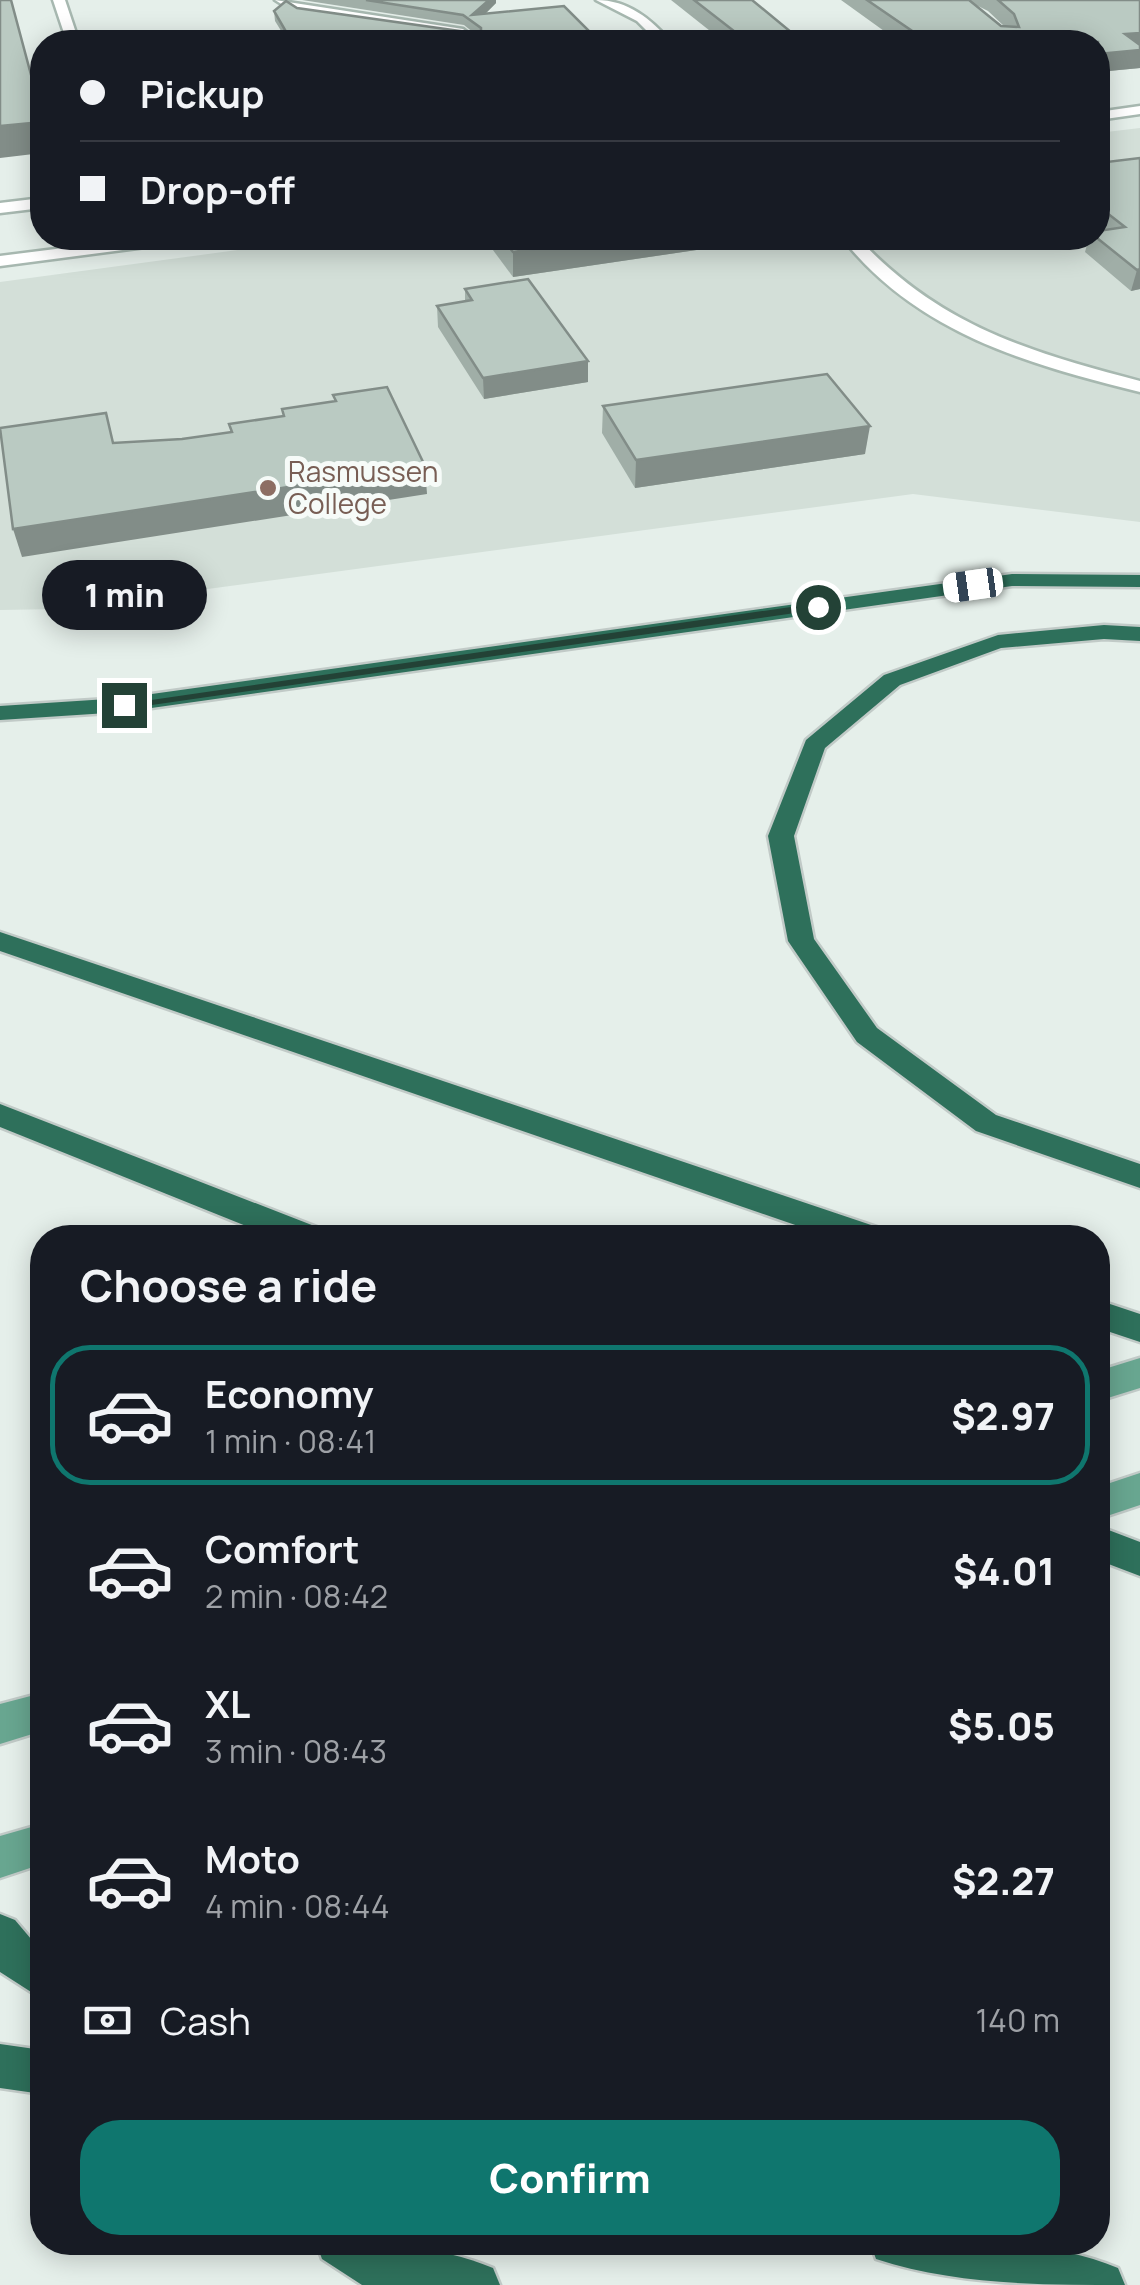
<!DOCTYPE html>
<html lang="en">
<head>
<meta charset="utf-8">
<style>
	:root { --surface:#171b24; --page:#20242c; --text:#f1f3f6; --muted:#9ea1a6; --line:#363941; --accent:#0f766e }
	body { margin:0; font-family:Manrope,sans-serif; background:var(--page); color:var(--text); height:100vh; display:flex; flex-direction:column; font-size:38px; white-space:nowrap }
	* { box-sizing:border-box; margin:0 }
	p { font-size:32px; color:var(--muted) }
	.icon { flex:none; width:55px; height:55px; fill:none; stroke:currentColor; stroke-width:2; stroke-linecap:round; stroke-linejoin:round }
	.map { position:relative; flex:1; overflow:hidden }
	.details { position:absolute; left:30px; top:1225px; width:1080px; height:1030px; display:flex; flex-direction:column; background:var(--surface); border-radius:40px; box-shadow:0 5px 25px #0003 }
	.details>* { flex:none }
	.banner { position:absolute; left:30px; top:30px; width:1080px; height:220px; border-radius:40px; box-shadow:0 5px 25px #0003; display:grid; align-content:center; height:220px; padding:0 50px; background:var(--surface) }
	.end { position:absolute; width:45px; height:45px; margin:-22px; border:12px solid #234236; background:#fff; box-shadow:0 0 0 5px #fff }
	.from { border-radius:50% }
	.bubble { position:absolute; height:70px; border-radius:35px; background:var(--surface); box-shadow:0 5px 25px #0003; font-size:32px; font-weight:800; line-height:70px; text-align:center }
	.car { position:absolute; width:30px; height:60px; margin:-30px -15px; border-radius:12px; box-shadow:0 0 8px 2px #0007; background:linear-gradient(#fff 24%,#345 0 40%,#fff 0 76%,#345 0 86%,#fff 0) }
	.banner b { display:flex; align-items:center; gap:35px; height:95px; font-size:38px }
	.banner b+b { border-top:2px solid var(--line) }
	.banner i { width:25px; height:25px; background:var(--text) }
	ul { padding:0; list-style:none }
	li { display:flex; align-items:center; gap:30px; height:140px; margin:0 20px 15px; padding:0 30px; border:5px solid transparent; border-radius:40px }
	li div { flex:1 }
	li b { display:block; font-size:38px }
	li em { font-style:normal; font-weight:800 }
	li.on { border-color:var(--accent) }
	li>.icon { width:90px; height:90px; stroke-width:1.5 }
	h2 { padding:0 50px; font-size:45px; line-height:120px }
	.pay { display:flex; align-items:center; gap:25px; height:110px; padding:0 50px; font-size:38px }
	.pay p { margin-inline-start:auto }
	.button { display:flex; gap:20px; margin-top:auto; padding:20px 50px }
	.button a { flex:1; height:115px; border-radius:40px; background:var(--accent); color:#fff; font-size:40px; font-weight:800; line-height:115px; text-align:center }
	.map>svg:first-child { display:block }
	.built { fill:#d3dfd8 }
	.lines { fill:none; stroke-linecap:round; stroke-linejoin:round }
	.minor-casing { stroke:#a7b8b0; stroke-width:5 }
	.major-casing { stroke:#c1cac7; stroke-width:5 }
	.highway-casing { stroke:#c1cac7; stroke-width:5 }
	.minor { fill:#fff; fill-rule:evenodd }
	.major { fill:#68a690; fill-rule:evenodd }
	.highway { fill:#2e705b; fill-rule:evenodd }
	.wall { fill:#a0aea7; fill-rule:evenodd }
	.shaded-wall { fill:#828d88 }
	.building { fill:#bacac2; stroke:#828d88; stroke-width:2.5 }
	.route { fill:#234236 }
	.education-dot { fill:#8d6e63; stroke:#f6fbf8; stroke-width:4 }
	.labels { text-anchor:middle; stroke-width:10; stroke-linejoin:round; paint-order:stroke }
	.far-education-label { font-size:28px; fill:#785e54; stroke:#f6fbf8; text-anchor:start }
</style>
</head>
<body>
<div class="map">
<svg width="1140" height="2285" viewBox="0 0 1140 2285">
	<rect width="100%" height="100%" fill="#e5efea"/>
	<path class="built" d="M1140 128V522L913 494 59 609 0 610V282L327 238H1098V133Z"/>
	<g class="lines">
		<g class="minor-casing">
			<g id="minor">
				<path d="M53 0H65L79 42H67Z"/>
				<path d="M275 0 463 29 479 42 299 15Z"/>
				<path d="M596 0C628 0 651 19 671 42H658L637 21Z"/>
				<path d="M1140 106V114L1098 120V112Z"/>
				<path d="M42 198V208L0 213V203Z"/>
				<path d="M143 238H184L176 243 0 266V256Z"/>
				<path d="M842 238H858C940 326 1027 351 1140 381V392C1027 364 917 333 842 238Z"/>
			</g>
		</g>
		<g class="major-casing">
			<g id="major">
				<path d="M1140 1358V1388L1098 1401V1371Z"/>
				<path d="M1140 1473V1505L1098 1519V1487Z"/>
				<path d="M42 1693V1731L0 1744V1704Z"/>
				<path d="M42 1824V1864L0 1878V1836Z"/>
			</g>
		</g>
		<g class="highway-casing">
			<g id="highway">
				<path d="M1012 574 1140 575V587L1012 586 123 712 0 720V706L123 698Z"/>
				<path d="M1104 625 1140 627V641L1104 639 1001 648 900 685 825 748 794 836 814 939 877 1028 996 1115 1140 1164V1188L976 1131 857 1042 788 941 768 836 806 740 884 675 998 635Z"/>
				<path d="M0 932 883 1229 887 1238H833L0 951Z"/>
				<path d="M0 1104 322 1229 326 1238H276L0 1127Z"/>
				<path d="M1098 1300 1140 1314V1342L1098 1328Z"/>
				<path d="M1098 1526 1140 1542V1576L1098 1560Z"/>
				<path d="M0 1914 15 1920 42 1952V1999L0 1972Z"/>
				<path d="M0 2044 42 2050V2094L0 2088Z"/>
				<path d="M316 2242C374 2242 438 2245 493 2268L500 2285H362L322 2259Z"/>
				<path d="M870 2242C952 2242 1040 2236 1118 2268L1125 2285C1042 2285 955 2285 876 2259Z"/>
			</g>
		</g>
		<use href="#minor" class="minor"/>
		<use href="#major" class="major"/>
		<use href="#highway" class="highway"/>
	</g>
	<g class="wall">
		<path d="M302 0H496V3L485 14 600 42H288L275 21 274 11 474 33 464 25Z"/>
		<path d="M671 0H752L803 42H724Z"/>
		<path d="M841 0H1140V68L1098 72V42L891 36ZM974 4 988 11 1005 27 1001 26Z"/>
		<path d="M1140 158V289L1131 291 1085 252 1089 238H1098V163Z"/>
		<path d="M484 238H711L710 248 513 277Z"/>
		<path d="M465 289 588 361V382L484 399 438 327 437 306 465 301Z"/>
		<path d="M603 406 865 454 635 488 602 433Z"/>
	</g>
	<g class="shaded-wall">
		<path d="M489 0H496V3L475 24 472 15Z"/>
		<path d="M1140 33V68L1098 72V54L1125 34Z"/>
		<path d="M42 122V153L0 158V126Z"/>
		<path d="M610 238H711L710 248 513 277V252Z"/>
		<path d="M1140 269V289L1131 291 1137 270Z"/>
		<path d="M588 361V382L484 399 483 378Z"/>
		<path d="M870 426 865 454 635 488 636 460Z"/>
		<path d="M425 466 427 494 22 557 13 529Z"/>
	</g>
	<g class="building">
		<path d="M0 0H11L42 116V122L0 126Z"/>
		<path d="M366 0H489L472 15 564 6 600 42H292L274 11 286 1 297 8 481 34V28L463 15Z"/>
		<path d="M694 0H752L803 42H748Z"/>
		<path d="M867 0H969L1001 26 1019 27 1014 14 998 0H1140V33L1125 34 1140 45V50L1098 54V42H835L915 33Z"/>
		<path d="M1140 158V269L1137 270 1097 238 1098 231 1125 227 1098 206V163Z"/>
		<path d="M502 238H610L513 252Z"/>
		<path d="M528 279 588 361 483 378 437 306 472 300 465 289Z"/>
		<path d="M827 374 870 426 636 460 603 406Z"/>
		<path d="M387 387 425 466 13 529 0 428 106 413 113 443 182 439 232 432 229 424 284 416 282 409 336 401 333 395Z"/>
	</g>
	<path class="route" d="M818 603 823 609 124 709 117 705Z"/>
	<circle class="education-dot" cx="268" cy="488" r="10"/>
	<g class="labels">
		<g class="far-education-label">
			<text x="288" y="482">Rasmussen<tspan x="288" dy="32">College</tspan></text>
		</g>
	</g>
</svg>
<i class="end from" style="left:818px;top:607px"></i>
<i class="end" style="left:124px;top:705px"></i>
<div class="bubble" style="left:42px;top:560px;width:165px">1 min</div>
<i class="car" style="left:973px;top:585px;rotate:262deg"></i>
<div class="banner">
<b><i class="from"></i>Pickup</b>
<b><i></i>Drop-off</b>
</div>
<section class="details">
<h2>Choose a ride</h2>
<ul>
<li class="on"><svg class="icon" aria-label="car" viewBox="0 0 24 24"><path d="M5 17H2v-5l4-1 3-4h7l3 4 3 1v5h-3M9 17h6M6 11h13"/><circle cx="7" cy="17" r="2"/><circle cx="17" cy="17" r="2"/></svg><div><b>Economy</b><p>1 min · 08:41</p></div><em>$2.97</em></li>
<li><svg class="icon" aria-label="car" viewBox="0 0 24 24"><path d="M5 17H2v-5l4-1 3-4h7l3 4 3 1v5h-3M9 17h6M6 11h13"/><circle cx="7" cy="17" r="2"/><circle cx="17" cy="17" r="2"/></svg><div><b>Comfort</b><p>2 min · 08:42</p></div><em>$4.01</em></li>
<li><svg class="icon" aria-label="car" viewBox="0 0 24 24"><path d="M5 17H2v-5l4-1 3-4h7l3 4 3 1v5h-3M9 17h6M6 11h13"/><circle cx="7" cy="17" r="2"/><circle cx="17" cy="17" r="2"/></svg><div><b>XL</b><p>3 min · 08:43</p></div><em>$5.05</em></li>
<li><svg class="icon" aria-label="car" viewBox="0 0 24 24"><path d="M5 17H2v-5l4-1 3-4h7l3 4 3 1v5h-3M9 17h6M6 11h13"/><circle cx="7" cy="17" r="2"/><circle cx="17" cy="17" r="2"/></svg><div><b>Moto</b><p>4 min · 08:44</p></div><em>$2.27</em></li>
</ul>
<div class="pay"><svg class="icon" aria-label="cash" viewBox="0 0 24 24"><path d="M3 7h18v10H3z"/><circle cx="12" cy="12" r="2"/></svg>Cash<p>140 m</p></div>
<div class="button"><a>Confirm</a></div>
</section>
</div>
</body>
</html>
